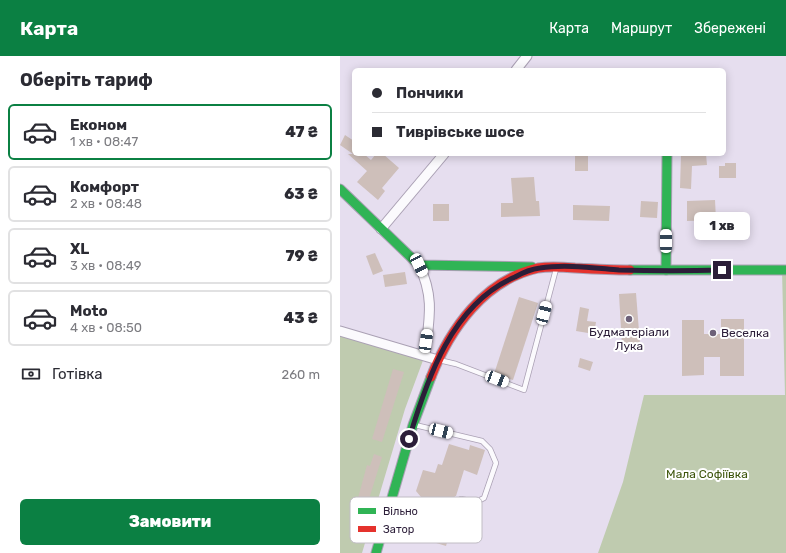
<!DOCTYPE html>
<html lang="uk">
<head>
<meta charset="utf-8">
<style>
	:root { --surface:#fff; --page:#f7f7f7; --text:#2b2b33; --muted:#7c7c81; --line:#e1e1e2; --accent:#0b8043 }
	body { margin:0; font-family:Rubik,sans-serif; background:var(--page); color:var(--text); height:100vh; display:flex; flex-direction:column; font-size:15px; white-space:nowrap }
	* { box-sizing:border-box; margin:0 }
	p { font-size:13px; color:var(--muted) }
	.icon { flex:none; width:22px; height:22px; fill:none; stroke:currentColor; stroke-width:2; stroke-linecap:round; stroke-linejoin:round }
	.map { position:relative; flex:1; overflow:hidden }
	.details { display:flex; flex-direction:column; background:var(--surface); width:340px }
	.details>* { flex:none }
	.guide { position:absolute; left:12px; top:12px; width:374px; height:88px; border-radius:6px; box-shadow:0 2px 10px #0003; display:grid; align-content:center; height:88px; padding:0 20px; background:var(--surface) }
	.end { position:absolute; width:18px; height:18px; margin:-9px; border:5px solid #2c1e39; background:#fff; box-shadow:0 0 0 2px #fff }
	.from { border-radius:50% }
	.bubble { position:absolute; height:28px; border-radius:6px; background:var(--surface); box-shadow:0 2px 10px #0003; font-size:13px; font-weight:800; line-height:28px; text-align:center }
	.car { position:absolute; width:12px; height:24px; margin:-12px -6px; border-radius:5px; box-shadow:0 0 3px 1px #0007; background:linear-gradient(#fff 24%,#345 0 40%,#fff 0 76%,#345 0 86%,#fff 0) }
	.guide b { display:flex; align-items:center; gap:14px; height:38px; font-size:15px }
	.guide b+b { border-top:1px solid var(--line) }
	.guide i { width:10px; height:10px; background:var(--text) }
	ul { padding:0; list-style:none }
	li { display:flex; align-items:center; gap:12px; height:56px; margin:0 8px 6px; padding:0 12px; border:2px solid var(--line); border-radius:6px }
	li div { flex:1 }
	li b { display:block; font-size:15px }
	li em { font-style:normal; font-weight:800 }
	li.selected { border-color:var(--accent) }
	li>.icon { width:36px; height:36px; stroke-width:1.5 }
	h2 { padding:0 20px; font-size:18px; line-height:48px }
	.pay { display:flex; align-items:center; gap:10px; height:44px; padding:0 20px; font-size:15px }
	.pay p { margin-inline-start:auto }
	.button { display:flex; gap:8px; margin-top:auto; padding:8px 20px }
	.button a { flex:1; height:46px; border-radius:6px; background:var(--accent); color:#fff; font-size:16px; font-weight:800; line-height:46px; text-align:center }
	header { display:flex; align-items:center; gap:24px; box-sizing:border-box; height:56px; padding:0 20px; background:var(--accent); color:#fff }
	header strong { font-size:19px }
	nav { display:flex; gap:22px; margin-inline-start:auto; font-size:14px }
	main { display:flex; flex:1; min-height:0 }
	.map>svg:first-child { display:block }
	.green { fill:#bfcbaf }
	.building { fill:#cebfba }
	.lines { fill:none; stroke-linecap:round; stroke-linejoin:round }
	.lane-casing { stroke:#aaa0b4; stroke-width:6 }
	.street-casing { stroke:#aaa0b4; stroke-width:11 }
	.fast-casing { stroke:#aaa0b4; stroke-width:11 }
	.jam-casing { stroke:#aaa0b4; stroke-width:11 }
	.lane { stroke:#fbfafd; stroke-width:4.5 }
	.street { stroke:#fbfafd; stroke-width:9 }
	.fast { stroke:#30b455; stroke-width:9 }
	.jam { stroke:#e5322d; stroke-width:9 }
	.route { stroke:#2c1e39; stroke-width:5 }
	.poi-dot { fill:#6d6179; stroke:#fff; stroke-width:1.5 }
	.labels { text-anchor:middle; stroke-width:4; stroke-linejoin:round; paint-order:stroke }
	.poi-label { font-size:12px; fill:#2c1e39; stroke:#fff }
	.park-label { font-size:12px; fill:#3c540a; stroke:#fff }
	.key { fill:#fff; stroke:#c0bcc4; stroke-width:1 }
	.key-label { font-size:11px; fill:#2c1e39 }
</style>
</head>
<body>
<header>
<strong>Карта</strong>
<nav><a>Карта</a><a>Маршрут</a><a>Збережені</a></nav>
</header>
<main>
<section class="details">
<h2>Оберіть тариф</h2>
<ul>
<li class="selected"><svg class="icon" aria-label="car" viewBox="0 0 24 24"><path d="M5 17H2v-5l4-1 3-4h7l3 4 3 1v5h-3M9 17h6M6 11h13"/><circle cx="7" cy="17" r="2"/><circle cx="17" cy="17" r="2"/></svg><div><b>Економ</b><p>1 хв · 08:47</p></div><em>47 ₴</em></li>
<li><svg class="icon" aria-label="car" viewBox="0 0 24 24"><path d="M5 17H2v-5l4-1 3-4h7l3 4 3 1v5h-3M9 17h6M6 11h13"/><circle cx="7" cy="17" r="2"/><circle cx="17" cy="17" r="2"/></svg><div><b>Комфорт</b><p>2 хв · 08:48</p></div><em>63 ₴</em></li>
<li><svg class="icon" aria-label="car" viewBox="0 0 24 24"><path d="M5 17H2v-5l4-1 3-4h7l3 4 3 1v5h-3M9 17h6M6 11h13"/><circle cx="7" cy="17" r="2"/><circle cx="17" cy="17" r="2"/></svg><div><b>XL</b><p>3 хв · 08:49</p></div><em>79 ₴</em></li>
<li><svg class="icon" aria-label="car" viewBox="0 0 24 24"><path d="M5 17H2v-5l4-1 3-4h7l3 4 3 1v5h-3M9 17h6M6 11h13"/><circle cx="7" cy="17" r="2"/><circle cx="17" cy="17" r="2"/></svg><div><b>Moto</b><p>4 хв · 08:50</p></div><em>43 ₴</em></li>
</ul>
<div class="pay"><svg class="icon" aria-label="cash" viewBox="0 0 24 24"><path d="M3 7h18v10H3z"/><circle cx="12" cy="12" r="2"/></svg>Готівка<p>260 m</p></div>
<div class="button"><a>Замовити</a></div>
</section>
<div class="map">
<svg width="446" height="497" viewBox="0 0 446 497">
	<rect width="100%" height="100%" fill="#e6deef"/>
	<g class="green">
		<path d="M442 214H446V497H258L283 426 304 339H445Z"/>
		<path d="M0 275 85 299 65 353 22 497H0Z"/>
	</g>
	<g class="building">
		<path d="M5 79 14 85V98H24L31 104 36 98H43L59 112 42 132 45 135 38 144 17 126 27 115 8 98H13L0 89Z"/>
		<rect x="235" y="98" width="13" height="17"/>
		<path d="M341 98H366L367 109 352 110 351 133 340 132Z"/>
		<path d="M385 107H396V122H379V110H385Z"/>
		<path d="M194 121 196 145H199L200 160 161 161V147H173L171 122Z"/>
		<path d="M375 144 376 164 347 165V145Z"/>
		<path d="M301 145 318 146 317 162 300 161Z"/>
		<rect x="93" y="148" width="16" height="17"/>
		<path d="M233 149 270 150 269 165 233 164Z"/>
		<path d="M35 197 43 215 33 219 26 200Z"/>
		<path d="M65 216 67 228 45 231 43 219Z"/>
		<path d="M296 237 300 288 282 290 279 238Z"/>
		<path d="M179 241 198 247 173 324 154 318Z"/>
		<path d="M240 251 249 253 247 265 256 266 254 278 236 275Z"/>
		<path d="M381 263H404V320H380V301H364V319L342 320V264H364V278H381Z"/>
		<path d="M240 302 253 306 250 315 238 311Z"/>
		<path d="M53 313 64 316 42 386 32 383Z"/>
		<path d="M109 388 129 394 130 389 145 394 137 419 124 414 116 440H115L108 463 113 465 106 490 70 479 81 441 76 435 83 414 95 417 98 408 102 409Z"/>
		<path d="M34 398 42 401 25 456 15 453 27 409 30 410Z"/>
	</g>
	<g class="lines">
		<g class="lane-casing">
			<g id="lane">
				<path d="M99 304 116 308 184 334 216 213"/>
				<path d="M75 369 142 385 150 393 156 407 144 442 136 446 121 443"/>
			</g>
		</g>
		<g class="street-casing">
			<g id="street">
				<path d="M176 14 187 0"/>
				<path d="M41 173 104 98"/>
				<path d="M79 209C95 242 89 264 85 299"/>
				<path d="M0 275 98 304"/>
			</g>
		</g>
		<g class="fast-casing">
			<g id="fast">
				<path d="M0 133 79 209 192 211"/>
				<path d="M290 214H446"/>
				<path d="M326 214 327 98"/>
				<path d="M36 497 73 369 91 321"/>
			</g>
		</g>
		<g class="jam-casing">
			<path id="jam" d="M91 321C110 273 144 224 198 212 210 210 223 211 235 212 253 213 271 214 290 214"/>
		</g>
		<use href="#lane" class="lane"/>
		<use href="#street" class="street"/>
		<use href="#fast" class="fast"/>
		<use href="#jam" class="jam"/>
	</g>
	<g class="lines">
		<path class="route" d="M69 383C87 323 112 248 175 221 182 217 192 213 200 212 225 208 254 212 279 214 313 215 348 215 382 214"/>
	</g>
	<g class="poi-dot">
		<circle cx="289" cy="263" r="4"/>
		<circle cx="373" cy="277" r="4"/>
	</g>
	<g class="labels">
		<g class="poi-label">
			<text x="289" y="280">Будматеріали<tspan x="289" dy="14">Лука</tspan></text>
			<text x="381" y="281" text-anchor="start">Веселка</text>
		</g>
		<g class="park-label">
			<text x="367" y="422">Мала Софіївка</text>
		</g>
	</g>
	<rect x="10" y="441" width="132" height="46" rx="6" class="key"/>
	<rect x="18" y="452" width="18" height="6" fill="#30b455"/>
	<rect x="18" y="470" width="18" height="6" fill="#e5322d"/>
	<g class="key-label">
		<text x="43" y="459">Вільно</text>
		<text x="43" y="477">Затор</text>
	</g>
</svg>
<i class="end from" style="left:69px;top:383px"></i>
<i class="end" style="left:382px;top:214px"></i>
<div class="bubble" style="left:354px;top:156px;width:56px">1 хв</div>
<i class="car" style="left:326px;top:185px;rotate:0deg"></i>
<i class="car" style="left:79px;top:209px;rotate:154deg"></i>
<i class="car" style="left:204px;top:257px;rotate:15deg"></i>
<i class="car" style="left:86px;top:285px;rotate:8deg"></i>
<i class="car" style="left:157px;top:323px;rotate:111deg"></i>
<i class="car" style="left:101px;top:375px;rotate:104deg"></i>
<div class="guide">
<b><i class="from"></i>Пончики</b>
<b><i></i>Тиврівське шосе</b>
</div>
</div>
</main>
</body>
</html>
